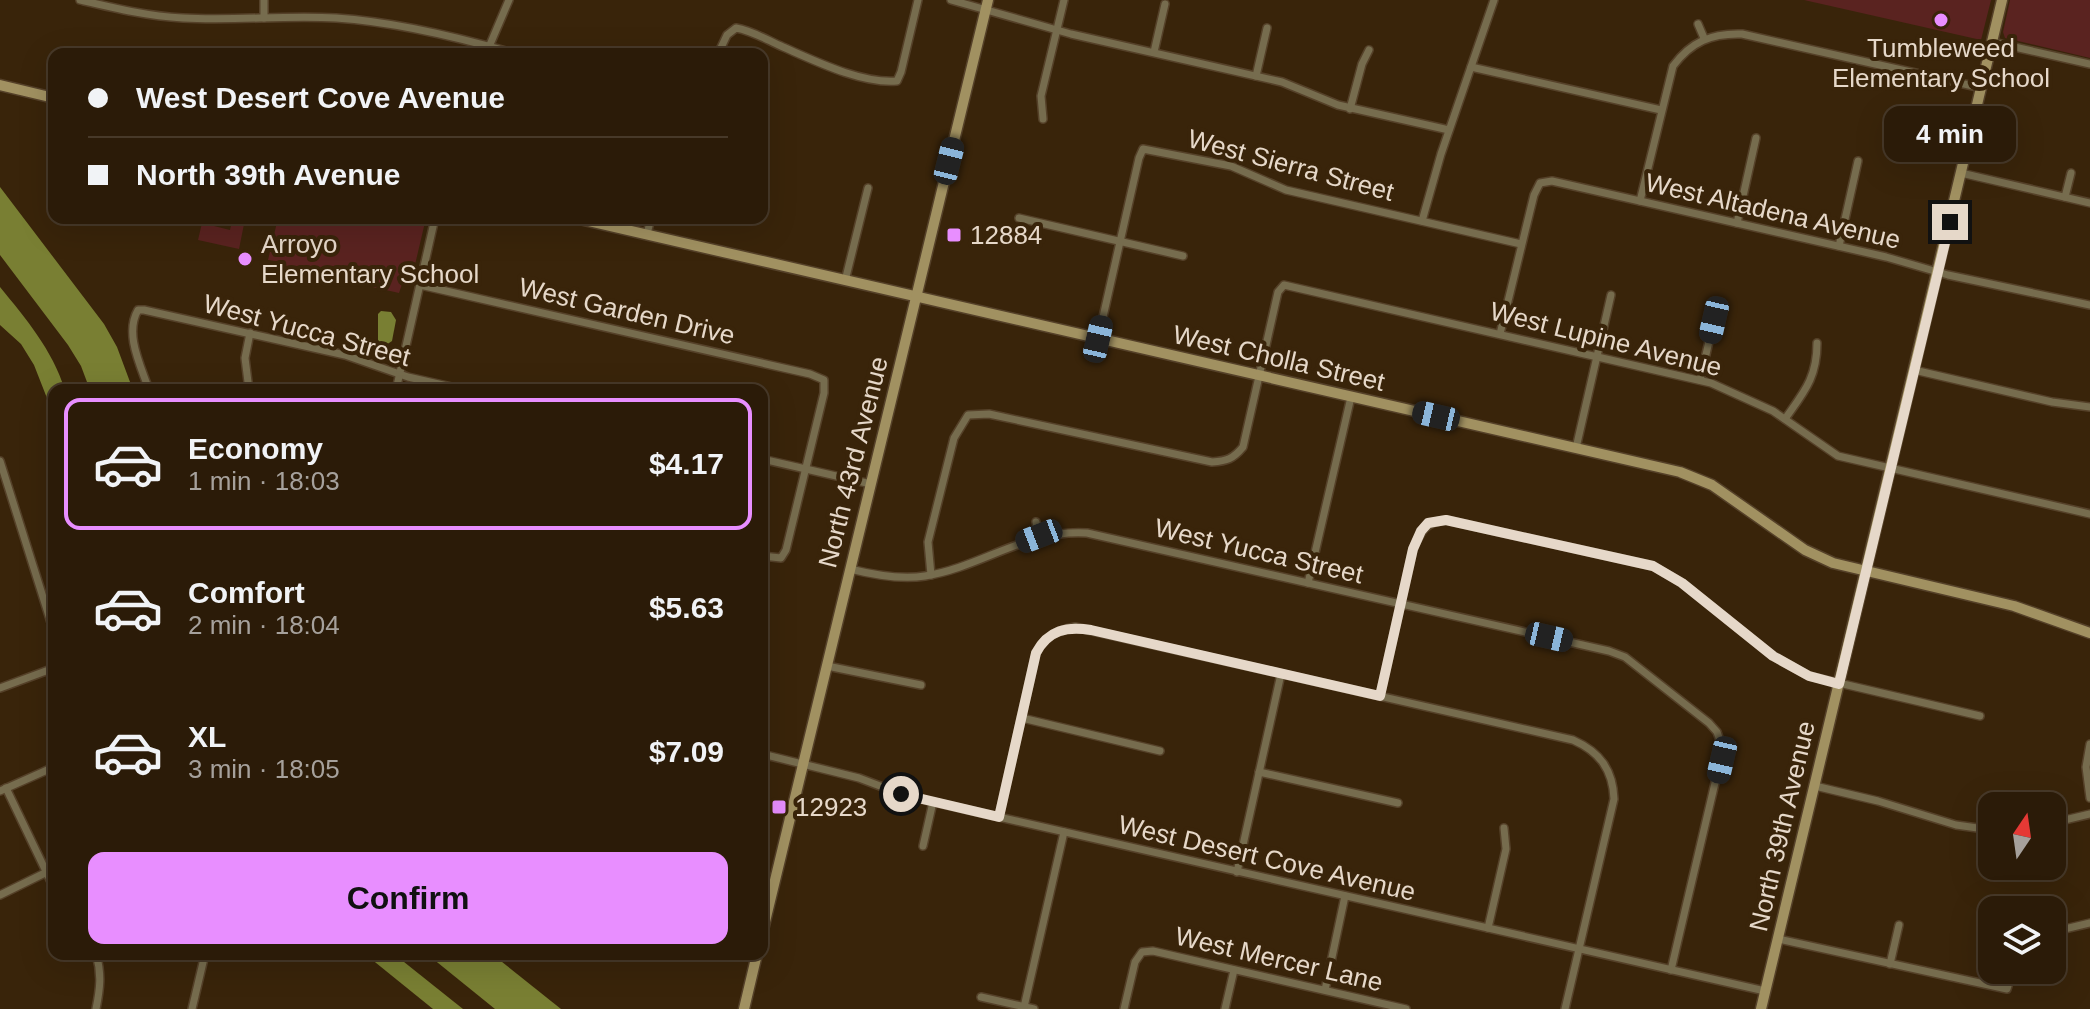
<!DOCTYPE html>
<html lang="en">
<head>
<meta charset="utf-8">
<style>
	:root { --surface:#2b1b08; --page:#332412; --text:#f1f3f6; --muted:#a6a19c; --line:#473929; --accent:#e88eff }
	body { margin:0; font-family:Helvetica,sans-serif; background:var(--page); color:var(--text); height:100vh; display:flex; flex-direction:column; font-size:30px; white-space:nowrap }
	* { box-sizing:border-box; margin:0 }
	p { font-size:26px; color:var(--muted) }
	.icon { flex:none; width:44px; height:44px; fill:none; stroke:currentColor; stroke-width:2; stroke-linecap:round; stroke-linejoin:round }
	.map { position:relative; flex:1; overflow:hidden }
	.drawer { position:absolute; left:48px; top:384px; width:720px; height:576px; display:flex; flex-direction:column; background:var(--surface); border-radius:16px; box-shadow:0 8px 32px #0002,0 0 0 2px var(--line) }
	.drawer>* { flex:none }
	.banner { position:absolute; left:48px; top:48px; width:720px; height:176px; border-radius:16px; box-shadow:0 8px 32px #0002,0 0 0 2px var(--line); display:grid; align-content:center; height:176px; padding:0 40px; background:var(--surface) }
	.needle { width:52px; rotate:13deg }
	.tools { position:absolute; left:1978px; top:792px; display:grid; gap:16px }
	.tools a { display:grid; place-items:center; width:88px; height:88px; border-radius:16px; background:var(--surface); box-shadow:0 8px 32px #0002,0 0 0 2px var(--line); font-size:40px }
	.end { position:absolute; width:36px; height:36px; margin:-18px; border:10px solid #e6d8c9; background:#111; box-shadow:0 0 0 4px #111 }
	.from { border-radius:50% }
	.bubble { position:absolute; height:56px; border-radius:16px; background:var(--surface); box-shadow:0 8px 32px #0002,0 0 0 2px var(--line); font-size:26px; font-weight:700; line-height:56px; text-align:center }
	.car { position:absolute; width:24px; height:48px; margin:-24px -12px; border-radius:10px; box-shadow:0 0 6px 2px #0007; background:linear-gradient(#222 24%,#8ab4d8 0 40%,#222 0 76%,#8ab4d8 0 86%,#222 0) }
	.banner b { display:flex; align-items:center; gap:28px; height:76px; font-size:30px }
	.banner b+b { border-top:2px solid var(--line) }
	.banner i { width:20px; height:20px; background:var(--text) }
	ul { padding:14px 0 0; list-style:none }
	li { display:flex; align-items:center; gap:24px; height:132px; margin:0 16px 12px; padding:0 24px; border:4px solid transparent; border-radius:16px }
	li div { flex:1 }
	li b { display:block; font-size:30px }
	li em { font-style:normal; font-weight:700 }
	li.current { border-color:var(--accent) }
	li>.icon { width:72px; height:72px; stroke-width:1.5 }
	.action { display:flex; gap:16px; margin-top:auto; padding:16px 40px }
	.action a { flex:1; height:92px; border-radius:16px; background:var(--accent); color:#111; font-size:32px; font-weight:700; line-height:92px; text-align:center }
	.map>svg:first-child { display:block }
	.green { fill:#5a2320 }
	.water { fill:#797f33 }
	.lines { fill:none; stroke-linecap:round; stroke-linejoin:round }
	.street-casing { stroke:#554129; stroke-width:10 }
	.secondary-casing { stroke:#554129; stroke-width:13 }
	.street { stroke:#766c4e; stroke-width:7 }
	.secondary { stroke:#a19161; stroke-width:10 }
	.route { stroke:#e6d8c9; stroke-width:10 }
	.poi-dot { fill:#e88eff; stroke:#39240a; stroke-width:3 }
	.labels { text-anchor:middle; stroke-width:8; stroke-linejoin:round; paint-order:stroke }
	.poi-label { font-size:26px; fill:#e6d8c9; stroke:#39240a; text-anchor:start }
	.street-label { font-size:26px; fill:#e6d8c9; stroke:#39240a }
</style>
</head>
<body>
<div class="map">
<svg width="2090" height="1009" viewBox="0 0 2090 1009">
	<rect width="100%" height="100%" fill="#39240a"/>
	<g class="green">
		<path d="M1804 0H1991L1981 40Z"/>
		<path d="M2010 0H2090V58L2005 38 2003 32Z"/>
		<path d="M278 218H426L410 286 402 284 399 293 275 265V261L268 260Z"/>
		<path d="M232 221 244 224 239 249 198 240 202 223 230 230Z"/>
	</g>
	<g class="water">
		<path d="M0 187 104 324 117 347 133 390H90L81 366 68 345 0 255Z"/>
		<path d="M0 287C26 319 52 349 65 390H54V416L34 365 21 344 0 325Z"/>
		<path d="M381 311 391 312 396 320 392 341 386 345H380L378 340V314Z"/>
		<path d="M365 954H394L463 1009H433Z"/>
		<path d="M427 954H492L561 1009H495Z"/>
	</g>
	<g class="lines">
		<g class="street-casing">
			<g id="street">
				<path d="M80 0C114 8 147 16 183 18 234 21 285 15 336 18 397 22 458 37 516 54"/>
				<path d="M264 0V18"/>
				<path d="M951 0 1071 34 1282 82 1338 105 1449 130"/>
				<path d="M1698 24 1704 38"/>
				<path d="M1992 42 2090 64"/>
				<path d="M1154 52 1165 4"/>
				<path d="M486 54 509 0"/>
				<path d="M718 54 727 35 736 28C753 31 767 40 783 47 815 61 862 84 897 81L901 72 918 0"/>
				<path d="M1471 67 1661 110"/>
				<path d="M1256 76 1267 28"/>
				<path d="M1350 109 1362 64 1369 50"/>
				<path d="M1043 119 1041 96 1064 0"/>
				<path d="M1961 173 2090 203"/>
				<path d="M2065 197 2071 173"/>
				<path d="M1640 201 1673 66C1691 42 1711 33 1742 34L1982 88"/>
				<path d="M1019 218 1183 256"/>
				<path d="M1422 221 1441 154 1494 0"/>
				<path d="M1737 223 1756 138"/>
				<path d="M647 234 651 218"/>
				<path d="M1839 246 1858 161"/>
				<path d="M845 281 868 188"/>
				<path d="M420 285 810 374 824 380V393L786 550 781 558 762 556"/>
				<path d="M1500 334 1534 195 1540 183 1552 181 1886 257 1948 275 2090 305"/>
				<path d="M1098 339 1139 158 1143 149 1231 166 1286 190 1521 244"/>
				<path d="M1914 370 2052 402 2090 407"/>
				<path d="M1700 380 1714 320"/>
				<path d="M149 390C141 366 124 334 138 310H144L345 355 408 377 465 390"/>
				<path d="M249 390 245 358 250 333"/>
				<path d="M396 390 435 218"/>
				<path d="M1785 419C1804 392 1817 378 1817 343"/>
				<path d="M1576 448 1611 295"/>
				<path d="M762 459 871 484"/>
				<path d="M0 461 54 632"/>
				<path d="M1036 522 1039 536"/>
				<path d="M850 569C874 575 900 580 925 576 982 567 1026 529 1087 533L1609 651 1625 657 1709 723 1717 732 1723 749 1671 970"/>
				<path d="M931 575 928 542 954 438 968 415 989 414 1212 462C1227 461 1233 459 1243 447L1278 292 1284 285 1711 383 1773 411 1838 456 2090 514"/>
				<path d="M1308 583 1351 397"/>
				<path d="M827 666 921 685"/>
				<path d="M0 688 54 668"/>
				<path d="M1380 696 1413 549C1421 531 1425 522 1446 520L1653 566 1682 583 1773 656 1809 676 1980 716"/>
				<path d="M1022 718 1160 751"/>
				<path d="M2090 744 2086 767 2090 798"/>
				<path d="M762 754 859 778 901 794 933 802 1765 991"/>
				<path d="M1259 772 1398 803"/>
				<path d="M1815 786 1878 801 1956 825 1992 830"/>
				<path d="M6 788 54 888"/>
				<path d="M0 791 54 767"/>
				<path d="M999 817 1036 653C1045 636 1056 631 1075 627L1573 740C1600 752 1613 770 1614 799L1565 1009"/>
				<path d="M2052 823 2090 814"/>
				<path d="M923 846 933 802"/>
				<path d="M1237 872 1281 674"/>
				<path d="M0 895 45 873"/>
				<path d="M1488 928 1506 849 1504 828"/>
				<path d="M2052 932 2090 923"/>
				<path d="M1778 939 2007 989 2013 970"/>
				<path d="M1890 964 1899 925"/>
				<path d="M1325 990 1345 896"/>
				<path d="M981 997 1034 1009"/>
				<path d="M1024 1007 1064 832"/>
				<path d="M96 1009C100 989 102 974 96 954"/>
				<path d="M192 1009 205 954"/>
				<path d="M1124 1009 1135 962 1142 952 1153 951 1406 1009"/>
				<path d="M1225 1009 1234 970"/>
			</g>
		</g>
		<g class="secondary-casing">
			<g id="secondary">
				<path d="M0 85 54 98"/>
				<path d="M575 218 1680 472 1712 485 1805 550 1833 563 2014 606 2090 633"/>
				<path d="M762 934 988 0"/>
				<path d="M744 1009 757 954"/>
				<path d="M1761 1009 2002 0"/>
			</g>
		</g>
		<use href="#street" class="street"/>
		<use href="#secondary" class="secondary"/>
	</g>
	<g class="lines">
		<path class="route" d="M901 794 999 817 1036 653C1048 630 1067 626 1091 630L1380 696 1413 549 1421 531 1428 523 1446 520 1653 566 1682 583 1773 656 1809 676 1839 684 1950 222"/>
	</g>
	<g class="poi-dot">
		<circle cx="1941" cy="20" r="8"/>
		<rect x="946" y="227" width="16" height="16" rx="4"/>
		<circle cx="245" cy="259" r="8"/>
		<rect x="771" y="799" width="16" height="16" rx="4"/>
	</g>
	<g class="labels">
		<g class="poi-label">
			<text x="1941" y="57" text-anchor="middle">Tumbleweed<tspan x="1941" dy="30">Elementary School</tspan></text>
			<text x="970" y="244">12884</text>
			<text x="261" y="253">Arroyo<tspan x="261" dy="30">Elementary School</tspan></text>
			<text x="795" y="816">12923</text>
		</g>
		<g class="street-label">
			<text transform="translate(1291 165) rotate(15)" y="9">West Sierra Street</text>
			<text transform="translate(1773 211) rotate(13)" y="9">West Altadena Avenue</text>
			<text transform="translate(627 311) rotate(13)" y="9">West Garden Drive</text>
			<text transform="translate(307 330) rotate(15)" y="9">West Yucca Street</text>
			<text transform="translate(1606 339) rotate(14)" y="9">West Lupine Avenue</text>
			<text transform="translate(1279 358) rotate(13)" y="9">West Cholla Street</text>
			<text transform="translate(853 462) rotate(-76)" y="9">North 43rd Avenue</text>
			<text transform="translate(1259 551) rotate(13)" y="9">West Yucca Street</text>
			<text transform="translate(1782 826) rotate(-77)" y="9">North 39th Avenue</text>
			<text transform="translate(1267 858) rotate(13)" y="9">West Desert Cove Avenue</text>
			<text transform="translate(1279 959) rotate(13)" y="9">West Mercer Lane</text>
		</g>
	</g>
</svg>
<div class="tools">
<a><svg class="needle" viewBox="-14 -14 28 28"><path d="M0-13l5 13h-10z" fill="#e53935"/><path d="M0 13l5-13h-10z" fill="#a6a19c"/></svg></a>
<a><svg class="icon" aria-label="layers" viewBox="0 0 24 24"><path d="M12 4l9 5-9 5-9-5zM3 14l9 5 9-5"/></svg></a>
</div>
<i class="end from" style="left:901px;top:794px"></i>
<i class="end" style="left:1950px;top:222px"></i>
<div class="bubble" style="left:1884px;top:106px;width:132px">4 min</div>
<i class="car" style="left:949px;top:161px;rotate:14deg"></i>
<i class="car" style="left:1714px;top:320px;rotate:193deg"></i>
<i class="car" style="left:1098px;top:339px;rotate:13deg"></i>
<i class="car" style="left:1436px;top:416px;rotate:283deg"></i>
<i class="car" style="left:1039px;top:536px;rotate:249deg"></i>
<i class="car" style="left:1549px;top:637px;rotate:103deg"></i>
<i class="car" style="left:1722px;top:760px;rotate:193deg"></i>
<div class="banner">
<b><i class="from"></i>West Desert Cove Avenue</b>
<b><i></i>North 39th Avenue</b>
</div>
<section class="drawer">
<ul>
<li class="current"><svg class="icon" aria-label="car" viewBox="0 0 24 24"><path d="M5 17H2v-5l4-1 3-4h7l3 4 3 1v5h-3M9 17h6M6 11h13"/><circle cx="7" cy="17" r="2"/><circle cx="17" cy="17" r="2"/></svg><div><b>Economy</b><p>1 min · 18:03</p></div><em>$4.17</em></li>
<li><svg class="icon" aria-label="car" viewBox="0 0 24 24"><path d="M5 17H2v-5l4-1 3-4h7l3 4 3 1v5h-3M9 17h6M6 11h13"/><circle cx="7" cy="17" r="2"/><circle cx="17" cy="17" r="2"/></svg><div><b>Comfort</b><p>2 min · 18:04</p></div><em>$5.63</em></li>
<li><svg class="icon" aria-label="car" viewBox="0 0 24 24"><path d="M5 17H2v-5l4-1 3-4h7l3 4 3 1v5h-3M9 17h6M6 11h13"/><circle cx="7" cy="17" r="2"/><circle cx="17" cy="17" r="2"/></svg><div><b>XL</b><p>3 min · 18:05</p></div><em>$7.09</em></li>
</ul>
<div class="action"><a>Confirm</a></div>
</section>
</div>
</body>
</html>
